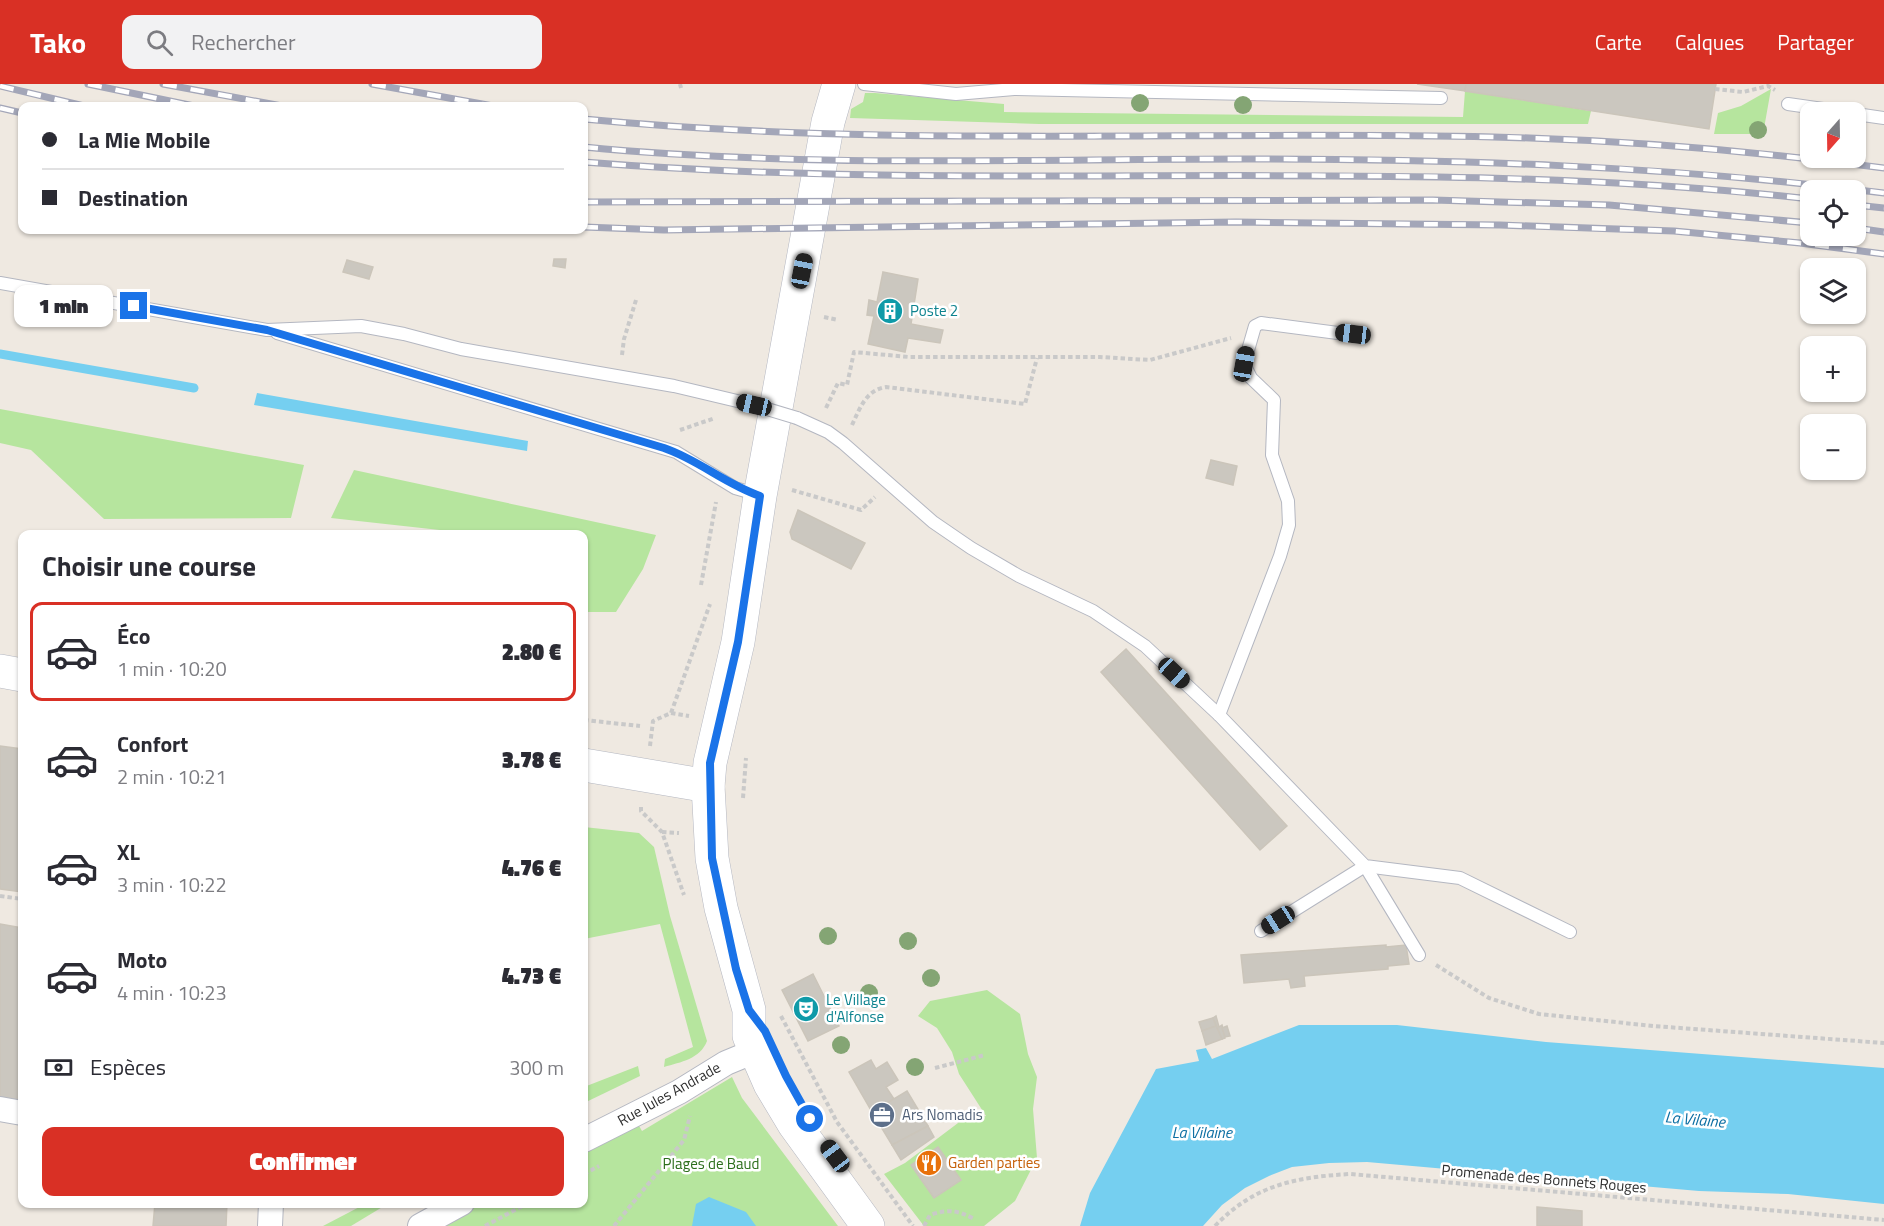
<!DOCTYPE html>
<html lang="fr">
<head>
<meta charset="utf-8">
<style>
	:root { --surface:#fff; --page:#f2f2f3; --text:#2b2b33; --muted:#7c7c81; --line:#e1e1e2; --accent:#d93025 }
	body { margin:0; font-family:"Titillium Web",sans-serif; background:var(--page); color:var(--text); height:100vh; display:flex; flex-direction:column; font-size:22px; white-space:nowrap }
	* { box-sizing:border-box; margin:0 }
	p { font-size:20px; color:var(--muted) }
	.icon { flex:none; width:33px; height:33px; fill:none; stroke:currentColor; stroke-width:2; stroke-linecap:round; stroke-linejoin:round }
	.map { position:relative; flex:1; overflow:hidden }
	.sheet { position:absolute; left:18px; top:446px; width:570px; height:678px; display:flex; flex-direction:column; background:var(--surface); border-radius:12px; box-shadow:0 2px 4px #0004 }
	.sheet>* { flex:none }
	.banner { position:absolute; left:18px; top:18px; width:570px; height:132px; border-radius:12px; box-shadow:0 2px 4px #0004; display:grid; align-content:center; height:132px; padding:0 24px; background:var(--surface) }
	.needle { width:39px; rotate:200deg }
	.tools { position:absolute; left:1800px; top:18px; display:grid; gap:12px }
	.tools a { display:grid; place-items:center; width:66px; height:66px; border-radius:12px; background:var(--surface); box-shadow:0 2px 4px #0004; font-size:30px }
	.end { position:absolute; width:27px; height:27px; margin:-14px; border:8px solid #1a73e8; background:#fff; box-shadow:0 0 0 3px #fff }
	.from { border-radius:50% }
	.bubble { position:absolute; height:42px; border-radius:12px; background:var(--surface); box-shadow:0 2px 4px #0004; font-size:20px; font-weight:800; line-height:42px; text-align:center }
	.car { position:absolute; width:18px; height:36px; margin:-18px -9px; border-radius:8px; box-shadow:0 0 4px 2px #0007; background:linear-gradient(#222 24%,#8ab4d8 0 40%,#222 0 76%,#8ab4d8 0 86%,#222 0) }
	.banner b { display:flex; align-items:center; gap:21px; height:57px; font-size:22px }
	.banner b+b { border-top:2px solid var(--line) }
	.banner i { width:15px; height:15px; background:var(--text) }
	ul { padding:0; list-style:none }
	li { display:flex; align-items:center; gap:18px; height:99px; margin:0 12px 9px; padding:0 12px; border:3px solid transparent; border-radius:12px }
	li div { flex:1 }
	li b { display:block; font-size:22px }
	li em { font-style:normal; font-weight:800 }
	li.on { border-color:var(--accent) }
	li>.icon { width:54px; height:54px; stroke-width:1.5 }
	h2 { padding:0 24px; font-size:27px; line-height:72px }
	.pay { display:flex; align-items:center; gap:15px; height:66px; padding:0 24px; font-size:22px }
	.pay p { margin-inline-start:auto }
	.cta { display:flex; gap:12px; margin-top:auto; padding:12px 24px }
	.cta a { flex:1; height:69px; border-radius:12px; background:var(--accent); color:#fff; font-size:24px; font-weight:800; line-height:69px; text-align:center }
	header { display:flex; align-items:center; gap:36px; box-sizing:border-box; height:84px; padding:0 30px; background:var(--accent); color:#fff }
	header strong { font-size:28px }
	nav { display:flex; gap:33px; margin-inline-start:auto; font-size:21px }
	.search { width:420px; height:54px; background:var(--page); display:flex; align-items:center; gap:15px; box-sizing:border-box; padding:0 21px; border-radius:12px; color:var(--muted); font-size:22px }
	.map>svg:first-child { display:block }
	.green { fill:#b6e59e }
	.water { fill:#75cff0 }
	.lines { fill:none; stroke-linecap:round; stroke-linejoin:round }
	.stream { stroke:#75cff0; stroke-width:9 }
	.building { fill:#cbc7bf; stroke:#cbc5ba; stroke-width:1.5 }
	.lane-casing { stroke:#b4b7c1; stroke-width:14 }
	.street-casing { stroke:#b4b7c1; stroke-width:26 }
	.secondary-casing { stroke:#b4b7c1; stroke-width:34 }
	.path { stroke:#c9c9c9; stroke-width:4; stroke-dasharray:4.5 3; stroke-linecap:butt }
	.lane { stroke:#fff; stroke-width:12 }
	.street { stroke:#fff; stroke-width:24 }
	.secondary { stroke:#fff; stroke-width:33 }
	.rail-casing { stroke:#a3a6b8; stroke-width:7 }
	.rail { stroke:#fff; stroke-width:4.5; stroke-dasharray:14; stroke-linecap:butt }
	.lane-bridge-casing { stroke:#b4b7c1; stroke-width:14; stroke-linecap:butt }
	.lane-bridge { stroke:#fff; stroke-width:12 }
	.tree { fill:#84a574 }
	.route { stroke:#1a73e8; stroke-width:8 }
	.labels { text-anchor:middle; stroke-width:5; stroke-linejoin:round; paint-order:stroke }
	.culture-label { font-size:15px; fill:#0d838f; stroke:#fff; text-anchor:start }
	.street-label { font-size:15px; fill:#2e2e2e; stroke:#fff }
	.service-label { font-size:15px; fill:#4e5e75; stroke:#fff; text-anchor:start }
	.food-label { font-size:15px; fill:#c56008; stroke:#fff; text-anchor:start }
	.park-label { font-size:15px; fill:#2c6e1b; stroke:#fff }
	.water-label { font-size:16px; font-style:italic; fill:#0d6fa3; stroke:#fff }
</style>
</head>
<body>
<header>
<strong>Tako</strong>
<div class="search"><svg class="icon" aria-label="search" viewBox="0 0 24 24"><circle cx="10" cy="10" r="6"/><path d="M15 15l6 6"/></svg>Rechercher</div>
<nav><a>Carte</a><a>Calques</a><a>Partager</a></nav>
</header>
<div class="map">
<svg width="1884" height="1142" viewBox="0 0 1884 1142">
	<rect width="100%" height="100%" fill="#efe9e1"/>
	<g class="green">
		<path d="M1771 5 1763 50H1714L1718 29 1741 22Z"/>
		<path d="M1465 7 1591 27 1588 40H1039L850 34 851 25 863 18 865 9H875L1004 20V28L1463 33Z"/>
		<path d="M0 325 304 381 291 434 104 435 31 366 0 359Z"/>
		<path d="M354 386 656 451 643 485 616 528H584V450H476L331 434Z"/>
		<path d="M584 743 639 749 654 763 670 832 707 957C700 975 681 978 664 983L665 975 693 963 660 840 584 855Z"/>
		<path d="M987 906 1020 930 1028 970 1037 993 1033 1025 1037 1074 1015 1117 984 1142H924L884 1090 905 1079 962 1036 986 1032 959 990 952 968 937 944 918 932 930 917Z"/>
		<path d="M638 982 640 992 584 1019V1003Z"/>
		<path d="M732 993 742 1014 838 1142H435L477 1119H584V1061L634 1033 642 1047Z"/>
		<path d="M367 1119H389L351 1142H323Z"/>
	</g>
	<g class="water">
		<path d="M257 309 528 357 527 367 254 321Z"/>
		<path d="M1299 941H1397L1546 958 1884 984V1120L1788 1110 1699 1107 1367 1078 1329 1079 1292 1083 1269 1092 1245 1104 1222 1121 1203 1142H1080L1090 1109 1156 985 1199 977 1196 966 1206 964 1212 975Z"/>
		<path d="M709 1113 746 1128 756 1142H692L696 1120Z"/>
	</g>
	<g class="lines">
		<path class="stream" d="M0 270 194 304"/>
	</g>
	<g class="building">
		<path d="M1417 0H1466L1465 7Z"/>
		<path d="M1466 0H1716L1709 45 1465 7Z"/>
		<path d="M554 175H566L565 184 553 182Z"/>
		<path d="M347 176 373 183 369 195 343 188Z"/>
		<path d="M883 188 918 195 911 240 943 246 940 259 908 254 905 268 868 260 874 232 867 231 869 216 877 218Z"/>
		<path d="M1211 376 1237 382 1233 401 1206 394Z"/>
		<path d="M798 426 865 459 851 485 792 455 790 448Z"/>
		<path d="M1126 565 1287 742 1260 766 1101 588Z"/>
		<path d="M0 662 22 665V808L0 805Z"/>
		<path d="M0 840 22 844V1017L20 1020 0 1017Z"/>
		<path d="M1386 861V863L1406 861 1409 880 1388 882V885L1304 892 1305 902 1291 904 1289 895 1244 899 1241 871Z"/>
		<path d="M813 890 839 942 808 957 782 906Z"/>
		<path d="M1216 932 1219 943 1222 941 1225 954 1222 955 1213 934Z"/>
		<path d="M1213 934 1216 942 1202 947 1199 938Z"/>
		<path d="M1216 942 1222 955 1206 961 1202 947Z"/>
		<path d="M1227 942 1230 952 1225 953 1222 944Z"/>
		<path d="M871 976 876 985 887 978 898 996 886 1003 894 1015 872 1028 849 988Z"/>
		<path d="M907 1007 928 1042 892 1061 872 1028Z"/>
		<path d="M928 1042 934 1053 901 1076 892 1061Z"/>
		<path d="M938 1063 947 1076 920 1094 911 1081Z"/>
		<path d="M947 1076 961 1096 934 1114 920 1094Z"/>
		<path d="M155 1119H227L226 1142H153Z"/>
		<path d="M1537 1123 1582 1127V1142H1537Z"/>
	</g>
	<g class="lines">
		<g class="lane-casing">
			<g id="lane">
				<path d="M864 0 956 10 1014 5 1441 14"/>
				<path d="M1788 20 1844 28"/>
				<path d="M1856 30 1884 34"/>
				<path d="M0 199 267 246 361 242 404 250 461 265 674 302 754 321"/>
				<path d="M277 249 676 368 735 404 759 411"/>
				<path d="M797 334 828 348 843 359 933 438 971 464 1019 492 1093 527 1145 562 1219 631 1365 782 1460 794 1570 848"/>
				<path d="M1219 631 1280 472 1289 441 1288 417 1272 371 1274 316 1251 294 1244 280 1255 242 1261 239 1353 251"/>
				<path d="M1261 847 1365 782 1419 871"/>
			</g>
		</g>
		<g class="street-casing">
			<g id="street">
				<path d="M0 1025 22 1029"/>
				<path d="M584 1056 679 1008 726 979 755 967"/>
				<path d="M270 1142 271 1119"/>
				<path d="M420 1142 462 1119"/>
			</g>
		</g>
		<g class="secondary-casing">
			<g id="secondary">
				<path d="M839 0 828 38 760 412 738 558 710 679 708 702 712 774 721 824 749 926V952L770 1000 794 1040 868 1142"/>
				<path d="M0 587 22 591"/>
				<path d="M584 681 708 702"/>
			</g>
		</g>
		<g class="path">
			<path d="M680 0 681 4"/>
			<path d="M1715 5 1743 8 1768 2 1775 6"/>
			<path d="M824 233 838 236"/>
			<path d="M622 271 624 255 636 216"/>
			<path d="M826 324 838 299 847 301 854 268 909 273H1100L1150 276 1231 254"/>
			<path d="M852 341C860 324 866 306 886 303L1025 320 1037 274"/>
			<path d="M680 346 715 334"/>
			<path d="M792 406 861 426 875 413"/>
			<path d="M701 501 716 418"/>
			<path d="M671 629 689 632"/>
			<path d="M584 636 640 642"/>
			<path d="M650 662 653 637 671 629 710 520"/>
			<path d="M743 714 746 674"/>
			<path d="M641 723V727L662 748 684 811"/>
			<path d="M662 748 679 749"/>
			<path d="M0 812 22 815"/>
			<path d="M1436 881 1489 914 1539 930 1653 942 1884 959"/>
			<path d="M781 932 837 1038 913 1142"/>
			<path d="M935 984 985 971"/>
			<path d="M584 1090 599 1082"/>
			<path d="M485 1142 528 1119"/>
			<path d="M614 1142 684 1056 690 1032"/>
			<path d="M924 1142 930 1131C948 1125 958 1126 974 1135"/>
			<path d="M1215 1142C1254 1101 1296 1093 1350 1090L1884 1136"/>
		</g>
		<use href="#lane" class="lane"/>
		<use href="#street" class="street"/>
		<use href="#secondary" class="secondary"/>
		<g class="rail-casing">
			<g id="rail">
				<path d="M88 0 194 22"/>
				<path d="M163 0 282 22"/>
				<path d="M372 0 493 22"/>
				<path d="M0 2 84 22"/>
				<path d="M0 24 22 29"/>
				<path d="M584 35C886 64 1190 46 1493 53 1624 56 1754 67 1884 84"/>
				<path d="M584 63C803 84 1024 75 1244 75 1459 75 1670 82 1884 109"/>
				<path d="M584 78C992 111 1404 69 1810 115"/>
				<path d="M584 118 1433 116 1609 121 1810 139"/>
				<path d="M1856 121 1884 124"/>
				<path d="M584 143 664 146 1236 138 1500 141 1674 147 1800 159 1884 170"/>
				<path d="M1856 144 1884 148"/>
			</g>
		</g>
		<use href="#rail" class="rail"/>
		<g class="lane-bridge-casing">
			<path id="lane-bridge" d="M754 321 797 334"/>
		</g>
		<use href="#lane-bridge" class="lane-bridge"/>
	</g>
	<g class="tree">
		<circle cx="1140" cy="19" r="9"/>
		<circle cx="1243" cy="21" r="9"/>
		<circle cx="1758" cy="46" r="9"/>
		<circle cx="828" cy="852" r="9"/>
		<circle cx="908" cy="857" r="9"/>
		<circle cx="931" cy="894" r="9"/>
		<circle cx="869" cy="909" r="9"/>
		<circle cx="841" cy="961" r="9"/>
		<circle cx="915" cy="983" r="9"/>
	</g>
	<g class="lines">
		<path class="route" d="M134 222 267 246 664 364C699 376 725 400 760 412L738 558 710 679 712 774 736 885 749 926 765 947 786 992 810 1035"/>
	</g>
	<defs>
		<g id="building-disc" transform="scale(1.35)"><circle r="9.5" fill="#0f9aa8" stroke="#fff"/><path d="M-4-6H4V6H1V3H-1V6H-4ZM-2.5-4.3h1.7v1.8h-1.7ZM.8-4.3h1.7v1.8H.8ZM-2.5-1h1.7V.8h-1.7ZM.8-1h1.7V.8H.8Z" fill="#fff"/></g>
		<g id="theatre-disc" transform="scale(1.35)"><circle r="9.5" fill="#0f9aa8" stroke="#fff"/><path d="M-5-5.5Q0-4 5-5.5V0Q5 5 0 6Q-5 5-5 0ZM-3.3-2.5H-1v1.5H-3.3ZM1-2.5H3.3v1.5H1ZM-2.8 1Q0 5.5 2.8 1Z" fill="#fff"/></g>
		<g id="office-disc" transform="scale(1.35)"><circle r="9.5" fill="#5c6f8a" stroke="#fff"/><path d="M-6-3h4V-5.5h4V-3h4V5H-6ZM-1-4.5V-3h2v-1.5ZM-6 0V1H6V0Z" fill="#fff"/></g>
		<g id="restaurant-disc" transform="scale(1.35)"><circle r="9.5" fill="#e8710a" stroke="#fff"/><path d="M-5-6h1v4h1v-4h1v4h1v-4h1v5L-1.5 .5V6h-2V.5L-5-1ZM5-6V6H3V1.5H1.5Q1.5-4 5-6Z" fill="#fff"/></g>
	</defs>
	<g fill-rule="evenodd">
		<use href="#building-disc" x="890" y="227"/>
		<use href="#theatre-disc" x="806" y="925"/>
		<use href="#office-disc" x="882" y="1031"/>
		<use href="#restaurant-disc" x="929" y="1079"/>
	</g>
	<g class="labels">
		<g class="culture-label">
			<text x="910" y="232">Poste 2</text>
			<text x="826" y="921">Le Village<tspan x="826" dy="17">d'Alfonse</tspan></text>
		</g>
		<g class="street-label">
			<text transform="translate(669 1010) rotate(-29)" y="5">Rue Jules Andrade</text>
			<text transform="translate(1544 1095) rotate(5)" y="5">Promenade des Bonnets Rouges</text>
		</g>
		<g class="service-label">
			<text x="902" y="1036">Ars Nomadis</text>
		</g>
		<g class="food-label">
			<text x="948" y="1084">Garden parties</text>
		</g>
		<g class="park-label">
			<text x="711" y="1085">Plages de Baud</text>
		</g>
		<g class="water-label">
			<text transform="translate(1695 1035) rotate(5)" y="6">La Vilaine</text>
			<text x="1202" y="1054">La Vilaine</text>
		</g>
	</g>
</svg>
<div class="tools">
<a><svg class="needle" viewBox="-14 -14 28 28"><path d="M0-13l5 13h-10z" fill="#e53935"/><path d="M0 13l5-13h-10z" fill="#7c7c81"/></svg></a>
<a><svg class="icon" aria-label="locate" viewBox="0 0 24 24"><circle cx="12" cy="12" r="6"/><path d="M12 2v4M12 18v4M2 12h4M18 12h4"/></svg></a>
<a><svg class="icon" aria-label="layers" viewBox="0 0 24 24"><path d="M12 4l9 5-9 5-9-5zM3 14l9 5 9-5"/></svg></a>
<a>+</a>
<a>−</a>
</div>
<i class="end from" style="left:810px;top:1035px"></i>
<i class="end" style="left:134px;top:222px"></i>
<div class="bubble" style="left:14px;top:201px;width:99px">1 min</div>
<i class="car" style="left:802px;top:187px;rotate:11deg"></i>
<i class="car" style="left:1353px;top:250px;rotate:277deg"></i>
<i class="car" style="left:1244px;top:280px;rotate:10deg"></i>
<i class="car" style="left:754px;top:321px;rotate:283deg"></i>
<i class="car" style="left:1174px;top:589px;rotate:133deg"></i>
<i class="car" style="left:1278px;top:836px;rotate:238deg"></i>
<i class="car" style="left:835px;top:1072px;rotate:323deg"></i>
<div class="banner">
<b><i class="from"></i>La Mie Mobile</b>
<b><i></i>Destination</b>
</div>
<section class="sheet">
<h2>Choisir une course</h2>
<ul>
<li class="on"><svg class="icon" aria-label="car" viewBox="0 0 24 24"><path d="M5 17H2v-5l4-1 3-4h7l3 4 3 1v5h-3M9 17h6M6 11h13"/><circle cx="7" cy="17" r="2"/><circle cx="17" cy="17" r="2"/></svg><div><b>Éco</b><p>1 min · 10:20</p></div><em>2.80 €</em></li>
<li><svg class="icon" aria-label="car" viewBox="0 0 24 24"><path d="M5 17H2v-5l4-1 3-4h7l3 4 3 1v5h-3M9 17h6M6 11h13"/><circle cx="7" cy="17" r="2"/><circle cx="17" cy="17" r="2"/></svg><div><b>Confort</b><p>2 min · 10:21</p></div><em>3.78 €</em></li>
<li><svg class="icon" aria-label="car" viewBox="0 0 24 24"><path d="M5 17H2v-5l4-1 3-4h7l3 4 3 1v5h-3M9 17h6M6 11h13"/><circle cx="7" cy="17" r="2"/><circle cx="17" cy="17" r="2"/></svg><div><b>XL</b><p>3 min · 10:22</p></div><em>4.76 €</em></li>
<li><svg class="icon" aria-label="car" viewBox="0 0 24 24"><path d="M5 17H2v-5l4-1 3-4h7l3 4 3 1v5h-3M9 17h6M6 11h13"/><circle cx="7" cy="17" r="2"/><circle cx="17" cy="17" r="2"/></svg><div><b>Moto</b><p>4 min · 10:23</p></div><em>4.73 €</em></li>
</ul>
<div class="pay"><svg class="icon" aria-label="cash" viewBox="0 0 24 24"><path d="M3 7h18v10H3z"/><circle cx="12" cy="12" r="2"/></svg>Espèces<p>300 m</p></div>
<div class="cta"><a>Confirmer</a></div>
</section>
</div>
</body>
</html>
